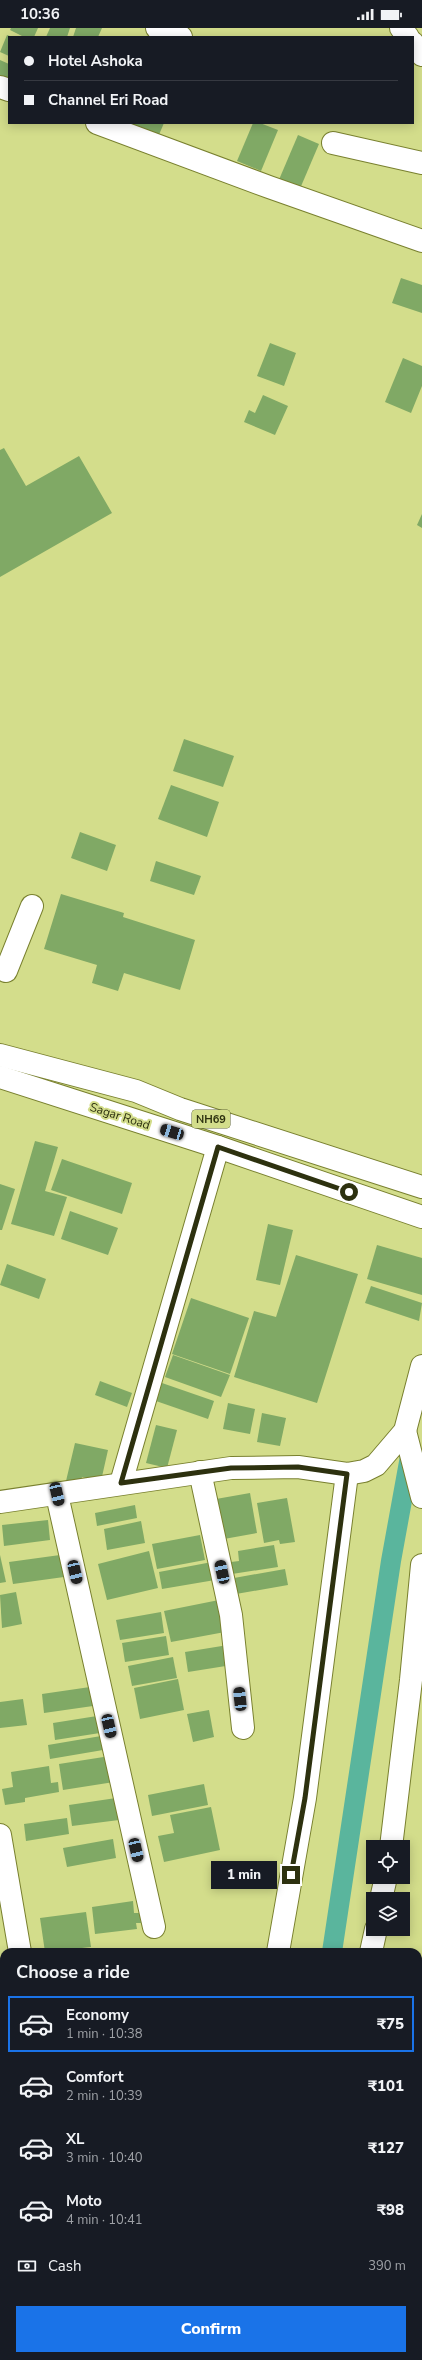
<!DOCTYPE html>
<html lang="en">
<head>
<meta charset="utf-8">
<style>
	:root { --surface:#171b24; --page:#20242c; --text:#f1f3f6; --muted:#9ea1a6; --line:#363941; --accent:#1a73e8 }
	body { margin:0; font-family:"Nunito Sans",sans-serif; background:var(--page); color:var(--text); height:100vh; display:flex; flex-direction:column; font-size:15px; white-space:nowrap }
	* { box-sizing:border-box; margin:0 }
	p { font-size:13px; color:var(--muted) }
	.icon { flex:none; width:22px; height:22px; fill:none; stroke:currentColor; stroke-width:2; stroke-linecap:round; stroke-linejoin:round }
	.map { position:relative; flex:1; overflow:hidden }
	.details { position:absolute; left:0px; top:1920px; width:422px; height:412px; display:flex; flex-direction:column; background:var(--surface); border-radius:12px 12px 0 0; box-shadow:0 2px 10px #0003 }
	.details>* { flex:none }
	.guide { position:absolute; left:8px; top:8px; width:406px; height:88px; border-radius:0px; box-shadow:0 2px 10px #0003; display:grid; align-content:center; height:88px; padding:0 16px; background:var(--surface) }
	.tools { position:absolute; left:366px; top:1812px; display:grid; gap:8px }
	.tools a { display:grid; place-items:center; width:44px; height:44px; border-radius:0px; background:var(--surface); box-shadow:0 2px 10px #0003; font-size:20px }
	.end { position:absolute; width:18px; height:18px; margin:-9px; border:5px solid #2d310f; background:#fff; box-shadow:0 0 0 2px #fff }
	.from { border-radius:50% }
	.bubble { position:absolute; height:28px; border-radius:0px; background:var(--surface); box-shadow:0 2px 10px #0003; font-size:13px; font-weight:800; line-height:28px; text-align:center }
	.car { position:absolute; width:12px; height:24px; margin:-12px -6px; border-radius:5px; box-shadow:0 0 3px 1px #0007; background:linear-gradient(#222 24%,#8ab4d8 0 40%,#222 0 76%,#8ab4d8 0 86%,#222 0) }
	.guide b { display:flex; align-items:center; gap:14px; height:38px; font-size:15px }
	.guide b+b { border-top:1px solid var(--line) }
	.guide i { width:10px; height:10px; background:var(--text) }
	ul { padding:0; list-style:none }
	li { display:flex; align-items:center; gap:12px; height:56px; margin:0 8px 6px; padding:0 8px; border:2px solid transparent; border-radius:0px }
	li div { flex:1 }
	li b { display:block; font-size:15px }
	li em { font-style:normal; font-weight:800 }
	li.current { border-color:var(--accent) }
	li>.icon { width:36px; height:36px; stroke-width:1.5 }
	h2 { padding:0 16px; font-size:18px; line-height:48px }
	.pay { display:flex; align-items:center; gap:10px; height:44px; padding:0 16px; font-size:15px }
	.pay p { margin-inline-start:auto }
	.primary-button { display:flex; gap:8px; margin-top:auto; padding:8px 16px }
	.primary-button a { flex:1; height:46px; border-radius:0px; background:var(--accent); color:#fff; font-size:16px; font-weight:800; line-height:46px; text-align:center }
	.status { display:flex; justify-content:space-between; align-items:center; height:28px; padding:0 20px; background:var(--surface); direction:ltr }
	.status svg { height:11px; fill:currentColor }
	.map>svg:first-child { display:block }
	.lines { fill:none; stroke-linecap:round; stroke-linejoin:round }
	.canal { stroke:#5ab59d; stroke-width:20 }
	.building { fill:#80a965 }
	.minor-casing { stroke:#79802f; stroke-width:24 }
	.highway-casing { stroke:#79802f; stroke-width:24 }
	.minor { stroke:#fff; stroke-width:22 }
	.highway { stroke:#fff; stroke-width:22 }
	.route { stroke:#2d310f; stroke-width:5 }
	.labels { text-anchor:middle; stroke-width:4; stroke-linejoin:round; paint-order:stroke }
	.shield { fill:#d3dd8b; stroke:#5f6534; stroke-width:1 }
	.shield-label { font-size:11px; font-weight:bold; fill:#2d310f }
	.street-label { font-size:12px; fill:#2d310f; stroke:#d3dd8b }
</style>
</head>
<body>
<div class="status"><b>10:36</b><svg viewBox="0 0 49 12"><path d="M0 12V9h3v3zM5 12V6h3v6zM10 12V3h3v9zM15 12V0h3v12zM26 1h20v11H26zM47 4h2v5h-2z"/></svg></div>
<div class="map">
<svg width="422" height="2332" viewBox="0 0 422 2332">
	<rect width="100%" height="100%" fill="#d3dd8b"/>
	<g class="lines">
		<g class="canal">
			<path d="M332 1924 391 1533 411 1423"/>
			<path d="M271 2332 272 2328"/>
		</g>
	</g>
	<g class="building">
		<path d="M11 0H38L34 9H24L10 2Z"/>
		<path d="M50 0H70L67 9H46Z"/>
		<path d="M76 0H102L98 9H73Z"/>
		<path d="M7 7 13 9H9V28L0 24Z"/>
		<path d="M0 32 9 36V59L0 56Z"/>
		<path d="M129 95H164L158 109 128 97Z"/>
		<path d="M253 95H260L278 102 261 143 237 133Z"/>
		<path d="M298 107 319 116 299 163 278 154Z"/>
		<path d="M401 250 422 257V285L392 275Z"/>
		<path d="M270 315 296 325 284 358 257 348Z"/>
		<path d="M403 330 422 338V358L411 385 385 374Z"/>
		<path d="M263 367 288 378 275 407 244 394 249 382 255 385Z"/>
		<path d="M4 420 26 458 79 428 112 485 0 549V422Z"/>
		<path d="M422 486V500L417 497Z"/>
		<path d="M184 711 234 728 223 759 173 743Z"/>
		<path d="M171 757 219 774 207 809 158 791Z"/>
		<path d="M80 804 116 817 107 843 71 830Z"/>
		<path d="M156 833 201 848 194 867 150 853Z"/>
		<path d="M61 866 124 885 123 889 195 912 180 962 124 945 118 963 92 955 97 937 44 921Z"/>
		<path d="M35 1113 58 1119 45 1163 67 1169 54 1208 11 1196Z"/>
		<path d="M62 1131 132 1155 122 1186 51 1162Z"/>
		<path d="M0 1156 15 1161 2 1202H0Z"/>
		<path d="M70 1183 118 1200 108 1227 61 1211Z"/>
		<path d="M268 1196 293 1202 280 1257 256 1252Z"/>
		<path d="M377 1217 422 1230V1267L367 1251Z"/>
		<path d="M296 1227 358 1246 317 1375 234 1349 254 1283 276 1289Z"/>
		<path d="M7 1236 46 1251 39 1271 0 1257Z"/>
		<path d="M371 1258 422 1275 419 1293 365 1275Z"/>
		<path d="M191 1270 249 1290 230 1346 172 1326Z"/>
		<path d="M173 1327 230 1347 221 1369 165 1349Z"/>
		<path d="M100 1353 132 1365 127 1379 95 1367Z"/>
		<path d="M162 1355 214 1373 208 1391 156 1373Z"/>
		<path d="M228 1375 255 1381 250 1406 223 1401Z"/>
		<path d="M262 1385 286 1390 280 1418 257 1414Z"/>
		<path d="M156 1397 177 1402 167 1440 146 1435Z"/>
		<path d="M75 1415 108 1422 101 1453 82 1449 80 1456 66 1453Z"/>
		<path d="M250 1465 257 1505 224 1511 216 1471Z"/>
		<path d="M287 1470 295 1514 280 1516 279 1512 264 1515 257 1475Z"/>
		<path d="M135 1477 137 1490 97 1498 95 1485Z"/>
		<path d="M48 1492 50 1512 4 1518 2 1497Z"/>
		<path d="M141 1493 145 1515 107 1522 104 1501Z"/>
		<path d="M200 1507 205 1532 157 1541 152 1516Z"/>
		<path d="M274 1517 278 1539 232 1546 231 1534 239 1533 238 1523Z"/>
		<path d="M149 1523 158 1560 107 1572 98 1536Z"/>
		<path d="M0 1527 6 1554 0 1555Z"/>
		<path d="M60 1527 64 1549 13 1556 9 1534Z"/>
		<path d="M212 1534 215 1552 162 1561 159 1544Z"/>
		<path d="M285 1541 288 1557 236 1566 234 1550Z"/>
		<path d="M16 1564 22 1596 2 1600 0 1567Z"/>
		<path d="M219 1572 225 1604 171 1614 164 1583Z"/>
		<path d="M161 1584 164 1605 120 1612 116 1592Z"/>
		<path d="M166 1608 169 1627 125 1634 122 1615Z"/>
		<path d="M228 1617 232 1637 188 1644 185 1624Z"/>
		<path d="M173 1629 177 1650 132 1658 128 1638Z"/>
		<path d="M178 1651 184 1682 140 1691 134 1660Z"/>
		<path d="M90 1659 93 1678 44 1685 42 1666Z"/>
		<path d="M23 1671 27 1697 0 1700V1674Z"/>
		<path d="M209 1682 214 1709 193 1714 187 1686Z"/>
		<path d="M97 1688 100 1705 55 1712 53 1695Z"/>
		<path d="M101 1708 103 1722 50 1731 48 1717Z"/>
		<path d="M110 1728 114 1754 63 1762 59 1736Z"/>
		<path d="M49 1738 51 1755 58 1754 59 1764 25 1770V1774L5 1777 2 1761 13 1759 11 1744Z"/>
		<path d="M204 1756 208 1777 152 1788 148 1767Z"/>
		<path d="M116 1770 119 1792 72 1798 69 1777Z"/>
		<path d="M211 1779 220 1822 164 1834 158 1808 174 1805 170 1787Z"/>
		<path d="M67 1790 69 1806 26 1813 24 1796Z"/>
		<path d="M113 1811 116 1830 67 1839 63 1820Z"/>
		<path d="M133 1873 134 1885H140L141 1895H136L137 1901 95 1906 92 1879Z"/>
		<path d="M86 1884 91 1919 45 1924 40 1890Z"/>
		<rect x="0" y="2051" width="4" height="43"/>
		<path d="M0 2127H2L4 2138V2187H0Z"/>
	</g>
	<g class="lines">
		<g class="minor-casing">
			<g id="minor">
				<path d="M157 0 181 9"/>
				<path d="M401 0 408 9"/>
				<path d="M413 15 422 27"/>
				<path d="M0 59 9 62"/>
				<path d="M97 95 269 159 422 213"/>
				<path d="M333 115 422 135"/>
				<path d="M6 943 32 878"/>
				<path d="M405 1403 422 1469"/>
				<path d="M200 1444 231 1587 243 1700"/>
				<path d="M121 1455 218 1119"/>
				<path d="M57 1467 154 1899"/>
				<path d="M0 1474 231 1440 298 1439 347 1446 364 1443 376 1437 405 1403 422 1338"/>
				<path d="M0 1807 20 1924"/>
				<path d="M391 1819 411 1652 422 1537"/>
				<path d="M381 1871 386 1849"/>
				<path d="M278 1924 305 1770 347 1446"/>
				<path d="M371 1924 376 1901"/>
				<path d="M0 2099H4"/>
				<path d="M0 2203 4 2201"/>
				<path d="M130 2328 132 2332"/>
				<path d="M25 2332 36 2328"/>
				<path d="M223 2332 224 2328"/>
				<path d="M312 2332 313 2328"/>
			</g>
		</g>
		<g class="highway-casing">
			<g id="highway">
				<path d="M0 1027 136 1063 180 1081 422 1159"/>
				<path d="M0 1049 218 1119 422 1189"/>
			</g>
		</g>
		<use href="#minor" class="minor"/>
		<use href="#highway" class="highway"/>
	</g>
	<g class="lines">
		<path class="route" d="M291 1847 305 1770 347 1446 298 1439 231 1440 121 1455 218 1119 349 1164"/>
	</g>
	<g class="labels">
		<rect class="shield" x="192" y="1082" width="38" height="18" rx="3"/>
		<g class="shield-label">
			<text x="211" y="1095">NH69</text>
		</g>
		<g class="street-label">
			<text transform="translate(120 1088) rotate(18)" y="4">Sagar Road</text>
		</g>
	</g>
</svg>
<div class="tools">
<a><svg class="icon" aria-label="locate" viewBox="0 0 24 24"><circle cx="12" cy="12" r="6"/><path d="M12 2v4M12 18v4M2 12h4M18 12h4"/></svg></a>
<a><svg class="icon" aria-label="layers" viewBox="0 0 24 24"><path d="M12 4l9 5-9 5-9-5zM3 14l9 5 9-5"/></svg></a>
</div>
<i class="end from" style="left:349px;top:1164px"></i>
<i class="end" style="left:291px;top:1847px"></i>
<div class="bubble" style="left:211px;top:1833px;width:66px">1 min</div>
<i class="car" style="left:172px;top:1104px;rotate:287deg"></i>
<i class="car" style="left:57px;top:1466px;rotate:167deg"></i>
<i class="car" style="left:75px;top:1544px;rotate:167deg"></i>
<i class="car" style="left:222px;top:1544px;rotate:348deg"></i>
<i class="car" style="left:240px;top:1671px;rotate:354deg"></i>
<i class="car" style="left:109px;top:1698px;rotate:167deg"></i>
<i class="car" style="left:136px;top:1822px;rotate:167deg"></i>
<div class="guide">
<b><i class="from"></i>Hotel Ashoka</b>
<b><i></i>Channel Eri Road</b>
</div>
<section class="details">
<h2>Choose a ride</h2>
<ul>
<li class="current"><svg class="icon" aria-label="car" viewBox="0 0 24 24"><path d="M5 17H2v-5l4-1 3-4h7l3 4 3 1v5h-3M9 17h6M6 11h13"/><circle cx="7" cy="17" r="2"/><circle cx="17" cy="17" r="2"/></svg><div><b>Economy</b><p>1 min · 10:38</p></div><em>₹75</em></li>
<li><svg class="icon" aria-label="car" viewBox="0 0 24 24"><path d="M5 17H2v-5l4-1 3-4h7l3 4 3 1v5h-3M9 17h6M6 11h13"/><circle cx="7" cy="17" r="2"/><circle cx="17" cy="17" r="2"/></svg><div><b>Comfort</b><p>2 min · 10:39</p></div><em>₹101</em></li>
<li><svg class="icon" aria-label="car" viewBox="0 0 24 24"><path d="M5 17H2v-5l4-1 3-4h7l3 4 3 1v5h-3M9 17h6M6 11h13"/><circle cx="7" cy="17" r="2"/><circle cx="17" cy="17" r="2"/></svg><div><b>XL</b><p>3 min · 10:40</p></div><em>₹127</em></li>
<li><svg class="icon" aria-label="car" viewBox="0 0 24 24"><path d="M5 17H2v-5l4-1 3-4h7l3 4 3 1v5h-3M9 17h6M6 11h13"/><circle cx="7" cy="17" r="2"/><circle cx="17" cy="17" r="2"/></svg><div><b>Moto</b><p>4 min · 10:41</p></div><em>₹98</em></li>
</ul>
<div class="pay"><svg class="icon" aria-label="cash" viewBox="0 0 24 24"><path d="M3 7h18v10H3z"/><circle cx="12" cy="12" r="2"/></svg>Cash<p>390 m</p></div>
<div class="primary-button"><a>Confirm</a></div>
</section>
</div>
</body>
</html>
